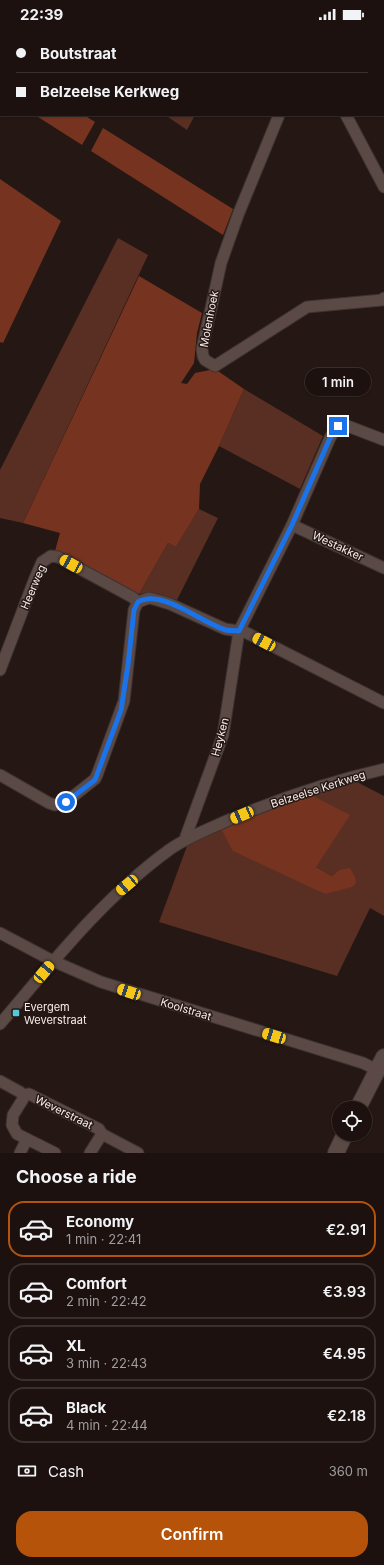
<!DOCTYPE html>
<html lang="en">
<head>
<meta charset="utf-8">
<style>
	:root { --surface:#1c110e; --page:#251a17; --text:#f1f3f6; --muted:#a09d9e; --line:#3a312e; --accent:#b45309 }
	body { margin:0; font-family:Inter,sans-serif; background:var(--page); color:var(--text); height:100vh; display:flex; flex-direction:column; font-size:15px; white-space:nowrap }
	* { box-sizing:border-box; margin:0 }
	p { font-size:13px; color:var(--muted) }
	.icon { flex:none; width:22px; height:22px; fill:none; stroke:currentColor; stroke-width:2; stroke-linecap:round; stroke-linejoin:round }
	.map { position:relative; height:1125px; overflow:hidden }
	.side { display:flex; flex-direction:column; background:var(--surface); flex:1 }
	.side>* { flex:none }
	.guide { position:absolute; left:0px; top:0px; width:384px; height:88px; box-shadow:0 1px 3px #0004,0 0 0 1px var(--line); display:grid; align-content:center; height:88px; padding:0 16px; background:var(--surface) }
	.controls { position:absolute; left:332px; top:1073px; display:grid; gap:8px }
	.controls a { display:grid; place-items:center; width:40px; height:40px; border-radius:50%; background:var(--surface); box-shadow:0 1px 3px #0004,0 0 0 1px var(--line); font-size:20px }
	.end { position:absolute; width:18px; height:18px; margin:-9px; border:5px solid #1a73e8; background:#fff; box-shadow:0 0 0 2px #fff }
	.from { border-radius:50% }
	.bubble { position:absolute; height:28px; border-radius:14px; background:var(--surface); box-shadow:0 1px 3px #0004,0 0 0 1px var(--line); font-size:13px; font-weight:600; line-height:28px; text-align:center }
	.car { position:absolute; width:12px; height:24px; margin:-12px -6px; border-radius:5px; box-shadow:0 0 3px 1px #0007; background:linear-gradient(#f5c518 24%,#345 0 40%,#f5c518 0 76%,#345 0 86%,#f5c518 0) }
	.guide b { display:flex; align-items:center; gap:14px; height:38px; font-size:15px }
	.guide b+b { border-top:1px solid var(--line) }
	.guide i { width:10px; height:10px; background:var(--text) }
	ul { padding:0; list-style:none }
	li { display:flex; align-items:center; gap:12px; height:56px; margin:0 8px 6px; padding:0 8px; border:2px solid var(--line); border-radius:16px }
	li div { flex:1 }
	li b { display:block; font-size:15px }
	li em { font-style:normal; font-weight:600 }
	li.on { border-color:var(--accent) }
	li>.icon { width:36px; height:36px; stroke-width:1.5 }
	h2 { padding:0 16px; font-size:18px; line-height:48px }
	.pay { display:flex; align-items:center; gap:10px; height:44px; padding:0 16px; font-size:15px }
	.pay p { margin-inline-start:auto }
	.button { display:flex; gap:8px; margin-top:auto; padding:8px 16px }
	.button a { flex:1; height:46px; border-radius:16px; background:var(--accent); color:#fff; font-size:16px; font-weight:600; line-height:46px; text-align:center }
	.status { display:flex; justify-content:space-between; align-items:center; height:28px; padding:0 20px; background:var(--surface); direction:ltr }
	.status svg { height:11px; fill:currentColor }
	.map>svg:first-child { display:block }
	.green { fill:#582f22 }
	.forest { fill:#763420 }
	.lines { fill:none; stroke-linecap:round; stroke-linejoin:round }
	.street-casing { stroke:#3c3230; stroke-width:13 }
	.secondary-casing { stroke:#3c3230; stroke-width:18 }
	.street { stroke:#5a4945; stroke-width:11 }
	.secondary { stroke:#5a4945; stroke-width:16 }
	.route { stroke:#1a73e8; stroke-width:5 }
	.poi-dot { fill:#52cbd8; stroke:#251713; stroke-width:1.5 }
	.labels { text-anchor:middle; stroke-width:3; stroke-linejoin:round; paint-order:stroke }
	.street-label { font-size:11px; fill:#f6ece9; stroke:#251713 }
	.poi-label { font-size:11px; fill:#f6ece9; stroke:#251713; text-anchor:start }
</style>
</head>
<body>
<div class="status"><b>22:39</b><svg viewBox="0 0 49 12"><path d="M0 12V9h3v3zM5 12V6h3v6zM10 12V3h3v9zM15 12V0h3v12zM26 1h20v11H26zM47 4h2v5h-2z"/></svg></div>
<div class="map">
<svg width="384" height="1125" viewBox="0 0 384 1125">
	<rect width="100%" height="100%" fill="#251713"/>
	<g class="green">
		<path d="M165 87H195L187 102Z"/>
		<path d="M118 210 148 227 23 495 0 490V442Z"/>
		<path d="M244 361 323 408 300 461 219 418Z"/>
		<path d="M199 481 218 490 177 572 148 565 139 566 168 515 176 519Z"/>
		<path d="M355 753 384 768V888L370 880 337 948 159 894 187 818 186 816 220 799 325 866 339 842 332 848 316 839 309 766Z"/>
	</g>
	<g class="forest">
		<path d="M35 87H84L95 94 82 117Z"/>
		<path d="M103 100 233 181 223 207 91 123Z"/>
		<path d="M0 151 61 193 3 315 0 314Z"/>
		<path d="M139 248 202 285 197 305 194 335 181 355 187 356 195 345 215 341 244 361 219 418 200 456 199 481 176 519 168 515 139 566 55 523 60 505 23 495Z"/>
		<path d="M309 766 350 787 316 839 332 848 339 842 350 840 355 849 356 855 352 859 325 866 233 823 220 799Z"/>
	</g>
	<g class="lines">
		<g class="street-casing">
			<g id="street">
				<path d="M375 0 377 1"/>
				<path d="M315 1V0"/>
				<path d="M279 87 238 187 221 235 202 321 203 328 205 332 215 338 307 279 382 272 384 270"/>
				<path d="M346 87 384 159"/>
				<path d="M292 497 384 540"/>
				<path d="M0 642 35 550 42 534 51 528 58 529 132 569 138 574"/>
				<path d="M0 747 49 775 55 777 66 774 95 751 97 747 124 673 134 582 138 574 149 570 157 572 170 576 225 601 245 604 384 675"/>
				<path d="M187 811 186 808 223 707 239 603 292 497 330 410C334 403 336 396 345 397L384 412"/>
				<path d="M0 905 53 933 101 954 363 1035 377 1042"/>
				<path d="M0 996C52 935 103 870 169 822 187 809 211 800 231 791 281 770 332 753 384 741"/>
				<path d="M0 1053 20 1064 23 1067 29 1066 99 1101 102 1106 138 1125"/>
				<path d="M23 1067V1071L13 1087 12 1097 17 1106 55 1125"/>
				<path d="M20 1125 27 1111"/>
				<path d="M90 1125 102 1106"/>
			</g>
		</g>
		<g class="secondary-casing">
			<g id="secondary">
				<path d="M358 1080 384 1029"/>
				<path d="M336 1125 345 1106"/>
			</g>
		</g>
		<use href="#street" class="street"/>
		<use href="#secondary" class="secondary"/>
	</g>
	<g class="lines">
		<path class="route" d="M66 774 95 752 121 682 128 637 134 582 138 574C161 560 203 596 226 602 230 603 235 602 239 603L292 497 330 410 338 398"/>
	</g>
	<rect class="poi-dot" x="12" y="981" width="8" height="8" rx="2"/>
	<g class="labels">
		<g class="street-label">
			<text transform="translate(209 291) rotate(-79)" y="4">Molenhoek</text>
			<text transform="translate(338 518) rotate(25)" y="4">Westakker</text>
			<text transform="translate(33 559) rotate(-67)" y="4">Heerweg</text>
			<text transform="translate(220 709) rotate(-75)" y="4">Heyken</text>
			<text transform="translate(318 761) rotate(-18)" y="4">Belzeelse Kerkweg</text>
			<text transform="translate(186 981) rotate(17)" y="4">Koolstraat</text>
			<text transform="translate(64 1084) rotate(26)" y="4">Weverstraat</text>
		</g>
		<g class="poi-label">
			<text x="24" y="983">Evergem<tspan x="24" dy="13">Weverstraat</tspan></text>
		</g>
	</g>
</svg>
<div class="controls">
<a><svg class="icon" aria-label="locate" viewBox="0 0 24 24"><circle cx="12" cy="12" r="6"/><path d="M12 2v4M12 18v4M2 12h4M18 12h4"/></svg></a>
</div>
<i class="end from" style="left:66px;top:774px"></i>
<i class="end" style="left:338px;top:398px"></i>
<div class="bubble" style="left:305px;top:340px;width:66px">1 min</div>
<i class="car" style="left:71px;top:536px;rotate:299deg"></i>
<i class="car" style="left:264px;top:614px;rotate:298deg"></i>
<i class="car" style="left:242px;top:787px;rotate:247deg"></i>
<i class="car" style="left:127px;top:857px;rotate:230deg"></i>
<i class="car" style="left:44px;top:944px;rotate:40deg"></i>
<i class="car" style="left:129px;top:964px;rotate:288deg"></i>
<i class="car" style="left:274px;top:1008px;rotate:287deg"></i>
<div class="guide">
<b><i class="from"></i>Boutstraat</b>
<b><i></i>Belzeelse Kerkweg</b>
</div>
</div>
<section class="side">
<h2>Choose a ride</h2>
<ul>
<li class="on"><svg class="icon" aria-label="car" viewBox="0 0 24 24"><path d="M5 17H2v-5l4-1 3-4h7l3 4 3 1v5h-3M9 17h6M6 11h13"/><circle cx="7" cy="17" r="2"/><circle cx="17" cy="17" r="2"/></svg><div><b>Economy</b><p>1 min · 22:41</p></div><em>€2.91</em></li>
<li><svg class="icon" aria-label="car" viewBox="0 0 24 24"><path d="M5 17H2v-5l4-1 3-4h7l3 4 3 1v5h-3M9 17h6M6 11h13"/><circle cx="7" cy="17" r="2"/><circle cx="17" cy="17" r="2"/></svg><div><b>Comfort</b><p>2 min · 22:42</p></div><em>€3.93</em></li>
<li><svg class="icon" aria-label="car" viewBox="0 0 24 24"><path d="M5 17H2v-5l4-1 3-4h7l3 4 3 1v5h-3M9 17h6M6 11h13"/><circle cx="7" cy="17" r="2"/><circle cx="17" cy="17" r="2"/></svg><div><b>XL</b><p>3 min · 22:43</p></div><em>€4.95</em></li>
<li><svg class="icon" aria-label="car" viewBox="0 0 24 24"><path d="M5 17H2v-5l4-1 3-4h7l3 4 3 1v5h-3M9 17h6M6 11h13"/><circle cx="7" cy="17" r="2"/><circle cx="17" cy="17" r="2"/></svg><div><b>Black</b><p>4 min · 22:44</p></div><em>€2.18</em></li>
</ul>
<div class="pay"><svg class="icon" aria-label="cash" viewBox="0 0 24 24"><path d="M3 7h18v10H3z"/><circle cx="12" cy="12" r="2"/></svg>Cash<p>360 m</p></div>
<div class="button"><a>Confirm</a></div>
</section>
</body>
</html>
